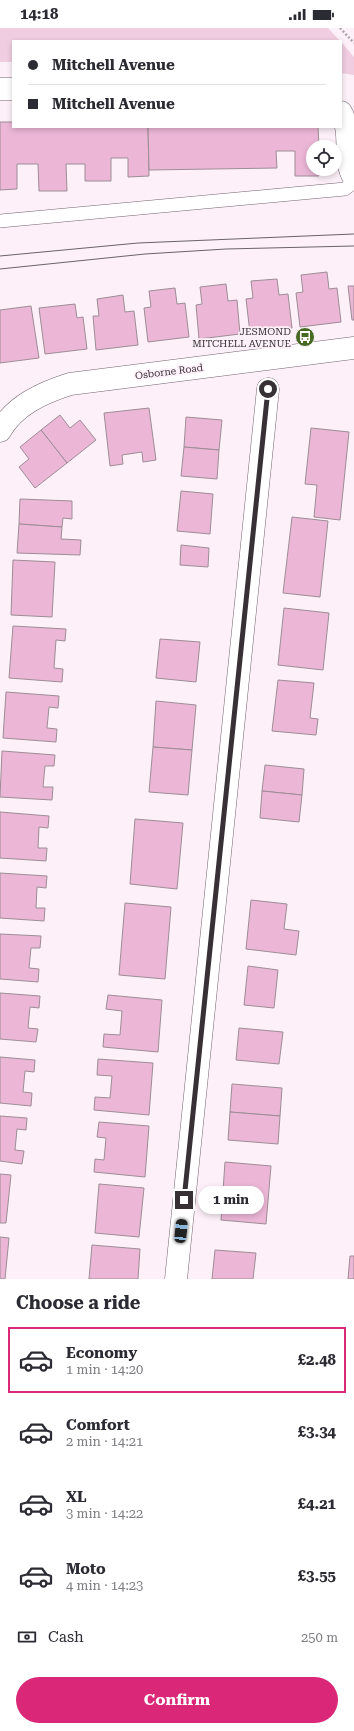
<!DOCTYPE html>
<html lang="en">
<head>
<meta charset="utf-8">
<style>
	:root { --surface:#fff; --page:#f2f2f3; --text:#2b2b33; --muted:#7c7c81; --line:#e1e1e2; --accent:#db2777 }
	body { margin:0; font-family:"Roboto Serif",serif; background:var(--page); color:var(--text); height:100vh; display:flex; flex-direction:column; font-size:15px; white-space:nowrap }
	* { box-sizing:border-box; margin:0 }
	p { font-size:13px; color:var(--muted) }
	.icon { flex:none; width:22px; height:22px; fill:none; stroke:currentColor; stroke-width:2; stroke-linecap:round; stroke-linejoin:round }
	.map { position:relative; height:1251px; overflow:hidden }
	.sheet { display:flex; flex-direction:column; background:var(--surface); flex:1 }
	.sheet>* { flex:none }
	.hud { position:absolute; left:12px; top:12px; width:330px; height:88px; border-radius:0px; box-shadow:0 2px 6px #0003; display:grid; align-content:center; height:88px; padding:0 16px; background:var(--surface) }
	.tools { position:absolute; left:306px; top:112px; display:grid; gap:8px }
	.tools a { display:grid; place-items:center; width:36px; height:36px; border-radius:50%; background:var(--surface); box-shadow:0 2px 6px #0003; font-size:20px }
	.end { position:absolute; width:18px; height:18px; margin:-9px; border:5px solid #373135; background:#fff; box-shadow:0 0 0 2px #fff }
	.from { border-radius:50% }
	.bubble { position:absolute; height:28px; border-radius:14px; background:var(--surface); box-shadow:0 2px 6px #0003; font-size:13px; font-weight:700; line-height:28px; text-align:center }
	.car { position:absolute; width:12px; height:24px; margin:-12px -6px; border-radius:5px; box-shadow:0 0 3px 1px #0007; background:linear-gradient(#222 24%,#8ab4d8 0 40%,#222 0 76%,#8ab4d8 0 86%,#222 0) }
	.hud b { display:flex; align-items:center; gap:14px; height:38px; font-size:15px }
	.hud b+b { border-top:1px solid var(--line) }
	.hud i { width:10px; height:10px; background:var(--text) }
	ul { padding:0; list-style:none }
	li { display:flex; align-items:center; gap:12px; height:66px; margin:0 8px 6px; padding:0 8px; border:2px solid transparent; border-radius:0px }
	li div { flex:1 }
	li b { display:block; font-size:15px }
	li em { font-style:normal; font-weight:700 }
	li.on { border-color:var(--accent) }
	li>.icon { width:36px; height:36px; stroke-width:1.5 }
	h2 { padding:0 16px; font-size:18px; line-height:48px }
	.pay { display:flex; align-items:center; gap:10px; height:44px; padding:0 16px; font-size:15px }
	.pay p { margin-inline-start:auto }
	.primary-button { display:flex; gap:8px; margin-top:auto; padding:8px 16px }
	.primary-button a { flex:1; height:46px; border-radius:24px; background:var(--accent); color:#fff; font-size:16px; font-weight:700; line-height:46px; text-align:center }
	.status { display:flex; justify-content:space-between; align-items:center; height:28px; padding:0 20px; background:var(--surface); direction:ltr }
	.status svg { height:11px; fill:currentColor }
	.map>svg:first-child { display:block }
	.green { fill:#f0cde1 }
	.building { fill:#ecb7d7; stroke:#9c8d96 }
	.lines { fill:none; stroke-linecap:round; stroke-linejoin:round }
	.service-casing { stroke:#73646d; stroke-width:14 }
	.minor-casing { stroke:#73646d; stroke-width:23 }
	.secondary-casing { stroke:#73646d; stroke-width:23 }
	.path { stroke:#aea4aa; stroke-width:2.5; stroke-dasharray:2 2; stroke-linecap:butt }
	.service { stroke:#fff; stroke-width:13 }
	.minor { stroke:#fff; stroke-width:22 }
	.secondary { stroke:#fff; stroke-width:22 }
	.tram { stroke:#6a6368; stroke-width:1 }
	.route { stroke:#373135; stroke-width:5 }
	.labels { text-anchor:middle; stroke-width:3.5; stroke-linejoin:round; paint-order:stroke }
	.poi-label { font-size:10px; fill:#373135; stroke:#fdf0f8; text-anchor:end }
	.street-label { font-size:10px; fill:#373135; stroke:#fdf0f8 }
</style>
</head>
<body>
<div class="status"><b>14:18</b><svg viewBox="0 0 49 12"><path d="M0 12V9h3v3zM5 12V6h3v6zM10 12V3h3v9zM15 12V0h3v12zM26 1h20v11H26zM47 4h2v5h-2z"/></svg></div>
<div class="map">
<svg width="354" height="1251" viewBox="0 0 354 1251">
	<rect width="100%" height="100%" fill="#fdf0f8"/>
	<g class="green">
		<path d="M0 0H328L340 13H13V34H0Z"/>
		<path d="M341 14 354 29V47L341 45Z"/>
	</g>
	<g class="building">
		<path d="M0 94H13V99H148L149 148 128 149V130H111V153H85V136H66L67 163H39L38 136H17V161L0 162Z"/>
		<path d="M148 99H318L319 119H313V141H319V148H295V123H276L277 140 149 142Z"/>
		<path d="M327 244 329 261 337 260 341 294 300 299 296 265 303 264 301 247Z"/>
		<path d="M277 251 279 267 288 266 292 300 250 305 246 271 253 270 251 253Z"/>
		<path d="M226 256 228 273 237 272 240 306 199 311 196 277 202 276 200 259Z"/>
		<path d="M348 258H354V292H352Z"/>
		<path d="M175 260 177 276 185 275 189 309 148 314 144 280 151 279 149 263Z"/>
		<path d="M123 267 125 284 134 283 138 317 96 322 93 288H99L97 271Z"/>
		<path d="M75 276 77 290 83 289 87 321 45 326 39 280Z"/>
		<path d="M31 278 39 330 0 335V282Z"/>
		<path d="M149 380 156 432 143 434 142 424 122 427 123 436 110 438 104 385Z"/>
		<path d="M60 387 70 400 80 392 96 412 67 435 41 402Z"/>
		<path d="M186 389 222 392 219 422 184 419Z"/>
		<path d="M311 400 349 404 340 492 314 489 317 457 305 456Z"/>
		<path d="M41 402 67 435 35 460 19 439 29 431 20 419Z"/>
		<path d="M184 419 219 422 217 451 181 448Z"/>
		<path d="M181 463 213 466 210 506 177 503Z"/>
		<path d="M20 471 72 473V491L63 490 62 499 19 496Z"/>
		<path d="M292 489 328 493 320 569 283 565Z"/>
		<path d="M19 496 62 499 61 511 81 512 80 527 17 525Z"/>
		<path d="M181 517 209 520 208 539 180 537Z"/>
		<path d="M13 532 55 534 52 589 11 587Z"/>
		<path d="M284 580 329 585 323 642 278 637Z"/>
		<path d="M13 598 66 601 65 613 56 612 54 640 63 641 62 654 9 650Z"/>
		<path d="M160 611 200 614 196 654 156 650Z"/>
		<path d="M278 652 314 655 310 690 318 691 316 707 272 703Z"/>
		<path d="M6 664 59 668 58 680 49 679 47 700 57 701 56 714 3 710Z"/>
		<path d="M156 673 196 677 192 722 153 719Z"/>
		<path d="M153 719 192 722 188 767 149 764Z"/>
		<path d="M2 723 55 727 54 738H45L43 759H53L52 772 0 769Z"/>
		<path d="M265 737 304 741 302 767 262 763Z"/>
		<path d="M262 763 302 767 299 794 260 790Z"/>
		<path d="M0 784 49 788 48 800 39 799 38 820H47L46 833 0 830Z"/>
		<path d="M135 791 183 795 177 861 130 856Z"/>
		<path d="M0 845 47 848 46 860 37 859 36 880H45L44 893 0 890Z"/>
		<path d="M251 872 287 876 284 901 299 903 296 927 246 921Z"/>
		<path d="M125 875 171 879 165 951 119 947Z"/>
		<path d="M0 906 41 908 40 920H31L29 940 39 941 38 954 0 951Z"/>
		<path d="M248 938 278 942 274 980 244 977Z"/>
		<path d="M0 965 40 968 39 980 30 979 28 1000 38 1001 36 1014 0 1011Z"/>
		<path d="M108 967 162 972 158 1024 103 1019 104 1006 120 1007 122 983 106 981Z"/>
		<path d="M239 1000 283 1004 279 1036 236 1032Z"/>
		<path d="M0 1029 35 1032 34 1044 25 1043 23 1064 32 1065 31 1078 0 1075Z"/>
		<path d="M98 1031 153 1035 149 1087 94 1082 95 1069 110 1070 112 1048 97 1047Z"/>
		<path d="M232 1056 282 1060 280 1088 230 1084Z"/>
		<path d="M230 1084 280 1088 278 1116 228 1112Z"/>
		<path d="M0 1088 27 1090 26 1102 17 1101 15 1122 24 1123 22 1136 0 1133Z"/>
		<path d="M99 1094 149 1098 145 1149 94 1144 95 1131 104 1132 106 1110 97 1109Z"/>
		<path d="M225 1134 271 1138 266 1196 221 1192Z"/>
		<path d="M0 1146 11 1147 6 1195H0Z"/>
		<path d="M99 1156 144 1160 139 1209 95 1205Z"/>
		<path d="M0 1209 9 1210 5 1251H0Z"/>
		<path d="M92 1217 140 1221 138 1251H89Z"/>
		<path d="M215 1222 256 1225 253 1251H212Z"/>
		<path d="M350 1228H354V1251H348Z"/>
	</g>
	<g class="lines">
		<g class="service-casing">
			<path id="service" d="M0 193 345 161 354 154"/>
		</g>
		<g class="minor-casing">
			<g id="minor">
				<path d="M0 61H13"/>
				<path d="M341 84C353 105 342 132 354 150"/>
				<path d="M176 1251 268 361"/>
			</g>
		</g>
		<g class="secondary-casing">
			<path id="secondary" d="M0 403C15 377 42 365 70 356L354 320"/>
		</g>
		<path class="path" d="M340 0 354 15"/>
		<use href="#service" class="service"/>
		<use href="#minor" class="minor"/>
		<use href="#secondary" class="secondary"/>
		<g class="tram">
			<path d="M0 228 138 215 354 206"/>
			<path d="M0 241 145 226 226 221 354 218"/>
		</g>
	</g>
	<g class="lines">
		<path class="route" d="M184 1172 268 361"/>
	</g>
	<defs>
		<g id="bus-disc" transform="scale(1)"><circle r="9.5" fill="#466a23" stroke="#fdf0f8"/><path d="M-5-6H5V4H4V6H2V4H-2V6H-4V4H-5ZM-3.5-4V0h7V-4ZM-3.5 1.2v1.5H-2V1.2ZM2 1.2v1.5H3.5V1.2Z" fill="#fff"/></g>
	</defs>
	<g fill-rule="evenodd">
		<use href="#bus-disc" x="305" y="309"/>
	</g>
	<g class="labels">
		<g class="poi-label">
			<text x="291" y="307">JESMOND<tspan x="291" dy="12">MITCHELL AVENUE</tspan></text>
		</g>
		<g class="street-label">
			<text transform="translate(169 343) rotate(-7)" y="4">Osborne Road</text>
		</g>
	</g>
</svg>
<div class="tools">
<a><svg class="icon" aria-label="locate" viewBox="0 0 24 24"><circle cx="12" cy="12" r="6"/><path d="M12 2v4M12 18v4M2 12h4M18 12h4"/></svg></a>
</div>
<i class="end from" style="left:268px;top:361px"></i>
<i class="end" style="left:184px;top:1172px"></i>
<div class="bubble" style="left:198px;top:1158px;width:66px">1 min</div>
<i class="car" style="left:181px;top:1203px;rotate:6deg"></i>
<div class="hud">
<b><i class="from"></i>Mitchell Avenue</b>
<b><i></i>Mitchell Avenue</b>
</div>
</div>
<section class="sheet">
<h2>Choose a ride</h2>
<ul>
<li class="on"><svg class="icon" aria-label="car" viewBox="0 0 24 24"><path d="M5 17H2v-5l4-1 3-4h7l3 4 3 1v5h-3M9 17h6M6 11h13"/><circle cx="7" cy="17" r="2"/><circle cx="17" cy="17" r="2"/></svg><div><b>Economy</b><p>1 min · 14:20</p></div><em>£2.48</em></li>
<li><svg class="icon" aria-label="car" viewBox="0 0 24 24"><path d="M5 17H2v-5l4-1 3-4h7l3 4 3 1v5h-3M9 17h6M6 11h13"/><circle cx="7" cy="17" r="2"/><circle cx="17" cy="17" r="2"/></svg><div><b>Comfort</b><p>2 min · 14:21</p></div><em>£3.34</em></li>
<li><svg class="icon" aria-label="car" viewBox="0 0 24 24"><path d="M5 17H2v-5l4-1 3-4h7l3 4 3 1v5h-3M9 17h6M6 11h13"/><circle cx="7" cy="17" r="2"/><circle cx="17" cy="17" r="2"/></svg><div><b>XL</b><p>3 min · 14:22</p></div><em>£4.21</em></li>
<li><svg class="icon" aria-label="car" viewBox="0 0 24 24"><path d="M5 17H2v-5l4-1 3-4h7l3 4 3 1v5h-3M9 17h6M6 11h13"/><circle cx="7" cy="17" r="2"/><circle cx="17" cy="17" r="2"/></svg><div><b>Moto</b><p>4 min · 14:23</p></div><em>£3.55</em></li>
</ul>
<div class="pay"><svg class="icon" aria-label="cash" viewBox="0 0 24 24"><path d="M3 7h18v10H3z"/><circle cx="12" cy="12" r="2"/></svg>Cash<p>250 m</p></div>
<div class="primary-button"><a>Confirm</a></div>
</section>
</body>
</html>
